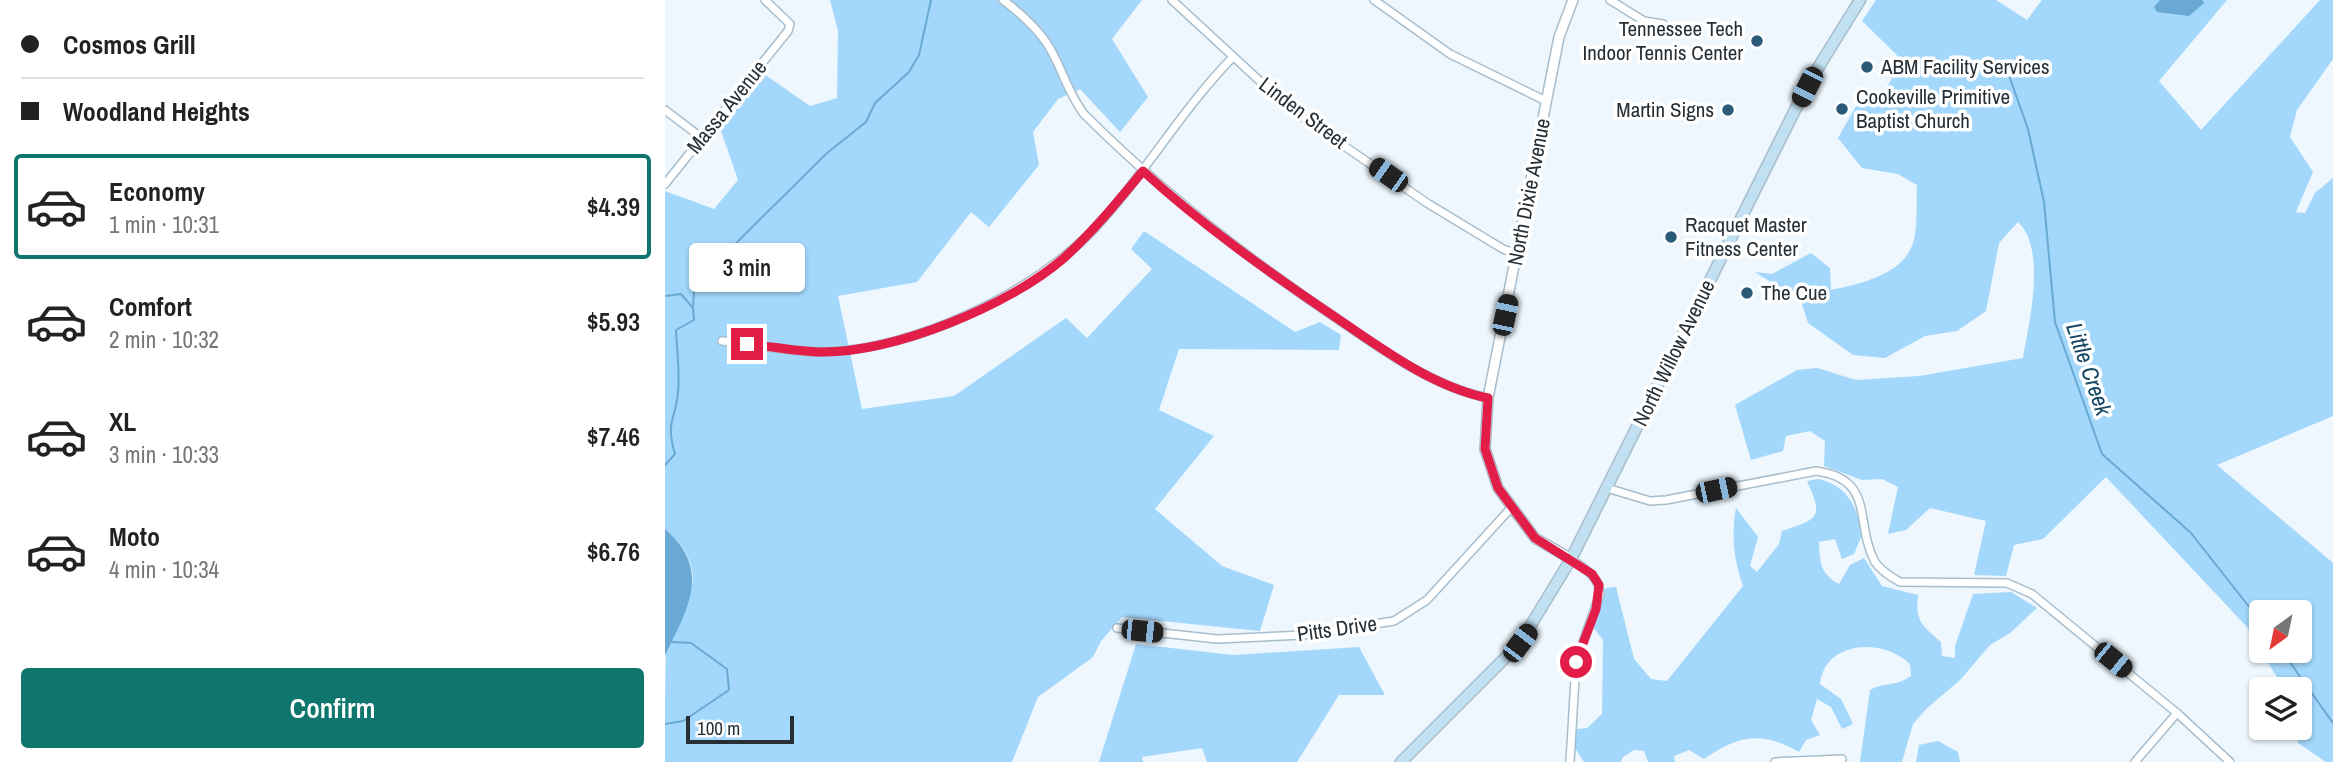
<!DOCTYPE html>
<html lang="en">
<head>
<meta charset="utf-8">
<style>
	:root { --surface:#fff; --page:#f2f2f2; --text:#222; --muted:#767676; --line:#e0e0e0; --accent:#0f766e }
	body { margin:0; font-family:"Archivo Narrow",sans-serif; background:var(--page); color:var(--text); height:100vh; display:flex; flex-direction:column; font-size:26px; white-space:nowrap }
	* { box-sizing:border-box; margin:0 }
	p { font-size:23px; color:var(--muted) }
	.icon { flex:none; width:38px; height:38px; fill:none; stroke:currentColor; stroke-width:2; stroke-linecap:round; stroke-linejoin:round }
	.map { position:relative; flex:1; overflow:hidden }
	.panel { display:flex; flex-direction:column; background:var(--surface); width:665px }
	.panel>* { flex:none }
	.top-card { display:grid; align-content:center; height:154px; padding:0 21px; background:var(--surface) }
	.needle { width:46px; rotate:213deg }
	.tools { position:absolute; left:1584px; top:600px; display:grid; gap:14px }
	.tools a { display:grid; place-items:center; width:63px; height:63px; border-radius:7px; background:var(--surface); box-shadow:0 2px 5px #0004; font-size:35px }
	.scale { position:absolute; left:21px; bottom:18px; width:108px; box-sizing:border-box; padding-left:7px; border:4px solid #272f35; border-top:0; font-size:19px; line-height:24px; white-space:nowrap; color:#272f35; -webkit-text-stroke:5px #fff; paint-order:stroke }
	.end { position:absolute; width:32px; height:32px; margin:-16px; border:9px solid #e11d48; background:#fff; box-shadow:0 0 0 4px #fff }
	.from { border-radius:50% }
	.bubble { position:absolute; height:49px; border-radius:7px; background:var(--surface); box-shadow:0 2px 5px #0004; font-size:23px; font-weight:600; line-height:49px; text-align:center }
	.car { position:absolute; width:21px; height:42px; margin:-21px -10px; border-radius:9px; box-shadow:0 0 5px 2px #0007; background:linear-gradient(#222 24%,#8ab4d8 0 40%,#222 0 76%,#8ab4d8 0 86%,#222 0) }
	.top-card b { display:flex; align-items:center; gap:24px; height:66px; font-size:26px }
	.top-card b+b { border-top:2px solid var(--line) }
	.top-card i { width:18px; height:18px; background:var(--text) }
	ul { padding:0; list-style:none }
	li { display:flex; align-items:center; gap:21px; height:105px; margin:0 14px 10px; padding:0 7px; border:4px solid transparent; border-radius:7px }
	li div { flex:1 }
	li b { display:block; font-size:26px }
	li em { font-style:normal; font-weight:600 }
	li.active { border-color:var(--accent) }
	li>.icon { width:63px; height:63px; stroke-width:1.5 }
	.button { display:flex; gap:14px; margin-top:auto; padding:14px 21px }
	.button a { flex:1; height:80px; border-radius:7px; background:var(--accent); color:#fff; font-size:28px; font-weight:600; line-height:80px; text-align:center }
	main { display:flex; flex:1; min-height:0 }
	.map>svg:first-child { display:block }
	.green { fill:#a3d7fb }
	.water { fill:#69a9d3 }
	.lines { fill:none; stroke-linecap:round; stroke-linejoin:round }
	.stream { stroke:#69a9d3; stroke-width:2 }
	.minor-casing { stroke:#a8bdcc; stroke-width:10 }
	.tertiary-casing { stroke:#a8bdcc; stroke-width:12 }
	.secondary-casing { stroke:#a8bdcc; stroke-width:13 }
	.minor { stroke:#fff; stroke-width:7 }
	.tertiary { stroke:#fff; stroke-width:9 }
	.secondary { stroke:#c1e0f1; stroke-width:10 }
	.route { stroke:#e11d48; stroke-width:9 }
	.poi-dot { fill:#2b5b79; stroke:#fff; stroke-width:2.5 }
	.labels { text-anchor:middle; stroke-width:7; stroke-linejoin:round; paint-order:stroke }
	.poi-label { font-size:21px; fill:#272f35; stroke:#fff; text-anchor:start }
	.street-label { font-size:21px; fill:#272f35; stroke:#fff }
	.water-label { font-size:23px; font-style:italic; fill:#144663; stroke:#fff }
</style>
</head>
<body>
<main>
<section class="panel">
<div class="top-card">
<b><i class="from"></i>Cosmos Grill</b>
<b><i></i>Woodland Heights</b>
</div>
<ul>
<li class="active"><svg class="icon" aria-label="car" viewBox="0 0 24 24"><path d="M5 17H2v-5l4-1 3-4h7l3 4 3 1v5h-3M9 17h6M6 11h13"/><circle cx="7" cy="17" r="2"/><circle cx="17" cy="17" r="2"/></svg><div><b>Economy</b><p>1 min · 10:31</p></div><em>$4.39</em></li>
<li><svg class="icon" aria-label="car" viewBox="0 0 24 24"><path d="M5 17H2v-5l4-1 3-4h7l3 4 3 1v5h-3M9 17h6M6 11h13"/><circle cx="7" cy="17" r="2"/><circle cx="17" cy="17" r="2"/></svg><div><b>Comfort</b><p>2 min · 10:32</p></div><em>$5.93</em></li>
<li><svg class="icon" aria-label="car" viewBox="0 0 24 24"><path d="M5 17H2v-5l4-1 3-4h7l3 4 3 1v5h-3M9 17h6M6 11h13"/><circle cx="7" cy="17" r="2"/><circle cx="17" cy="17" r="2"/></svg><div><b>XL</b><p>3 min · 10:33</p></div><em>$7.46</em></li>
<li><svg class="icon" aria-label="car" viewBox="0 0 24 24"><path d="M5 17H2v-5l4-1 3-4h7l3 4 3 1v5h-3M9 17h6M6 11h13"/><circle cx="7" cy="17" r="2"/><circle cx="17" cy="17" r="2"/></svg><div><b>Moto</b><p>4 min · 10:34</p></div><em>$6.76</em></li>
</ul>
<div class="button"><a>Confirm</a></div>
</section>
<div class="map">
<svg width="1668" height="762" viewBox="0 0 1668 762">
	<rect width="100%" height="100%" fill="#eef7fd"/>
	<g class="green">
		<path d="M165 0H477L447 39 483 97 455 132 415 89 393 99 368 132 374 165 324 227 306 212 252 282 173 296 197 409 289 396 401 318 422 338 487 269 466 249 479 231 630 332 655 322 676 335 674 350 514 349 494 410 549 436 490 509 557 566 609 585 595 631 457 617 436 641 428 657 373 697 347 762H0C0 738 0 674 1 654 16 604 53 576 0 529V191L49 209 73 180 55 128 99 74 145 106 172 98 173 31Z"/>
		<path d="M1211 0H1331L1362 20 1377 0H1562L1494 81 1536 130 1655 0H1668V59L1632 110 1625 137 1648 172 1631 212 1640 213 1650 193 1668 178V416L1552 465 1668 563V762H1661L1633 743 1634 690 1603 689 1613 679 1596 651H1634V612H1596V651L1582 627 1441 477 1378 539 1349 545 1341 576 1309 575 1321 521 1265 508 1241 530 1223 534 1233 487 1217 479 1197 480 1159 466 1160 441 1145 431 1121 436 1118 451 1086 460 1070 405 1132 370 1152 368 1191 380 1254 376 1358 358C1364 323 1382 249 1353 222L1334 243 1321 311 1292 331 1260 336 1220 358 1188 355 1143 323 1136 301 1090 272 1107 274 1146 253 1165 268 1166 290C1195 284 1242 274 1249 239 1253 222 1251 202 1252 185L1233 174 1197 168 1173 138 1191 106C1221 97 1228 84 1232 55L1197 21Z"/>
		<path d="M1154 479C1184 487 1192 507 1197 535L1189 554 1177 559 1170 539 1154 542C1155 562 1155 574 1174 584L1185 565 1199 558 1217 586 1253 595C1250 622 1257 625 1276 642L1277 656 1290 658V646L1308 594 1346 592 1372 608 1345 633 1325 645 1295 680 1261 709 1248 724 1237 762H1195L1205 690C1221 681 1228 688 1246 676L1245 664C1218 638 1160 640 1155 684L1176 699 1188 724 1177 729 1166 707 1152 699 1146 720 1155 735 1141 740 1134 752C1097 731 1074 735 1039 759L1024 750 1009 756 1010 762H983L979 751 969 750 958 757 956 762H919L910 748 911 729 922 728 937 714 938 640 927 626 941 588 951 587 969 659 986 679 1002 681 1078 586C1069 561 1066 535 1071 508L1093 537 1085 566 1092 572 1114 544 1117 531C1153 519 1159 518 1142 481Z"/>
		<path d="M471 644 568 655 694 647 720 695H674L632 762H542L537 748 477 757 478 762H434Z"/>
		<path d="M1273 741 1293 752 1295 762H1251L1254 745Z"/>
	</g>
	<g class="water">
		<path d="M1495 0H1537L1539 3 1524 16 1492 12 1489 7Z"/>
		<path d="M0 529C48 571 22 609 0 656Z"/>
	</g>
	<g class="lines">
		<g class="stream">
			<path d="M1341 67 1363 129 1379 202 1390 322 1437 454 1526 533 1596 622"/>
			<path d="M0 296 16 294 28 308 29 320 11 330C12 350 15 372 13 392 11 419 0 421 10 454L0 465"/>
			<path d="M28 308 29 291 45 269 162 153 201 122 210 103 244 72 254 55 266 0"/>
			<path d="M1617 651 1668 723"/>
			<path d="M0 724 18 721 64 690 62 669 26 643 7 642"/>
		</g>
		<g class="minor-casing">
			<g id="minor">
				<path d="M338 0C354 12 369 25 381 42 396 64 402 92 419 114 498 193 584 260 677 322 721 352 769 387 823 398"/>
				<path d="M507 0 624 108 762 203 838 249 852 254"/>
				<path d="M709 0 785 54 881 101"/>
				<path d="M945 0 979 21 998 24"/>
				<path d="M0 110 37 138"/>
				<path d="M0 184 123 31 125 24 100 0"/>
				<path d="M57 341C90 344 125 352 157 352 246 351 367 294 428 230 479 176 516 110 568 57"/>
				<path d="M942 488 985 501 1001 500 1151 471C1211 479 1189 523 1210 562 1216 571 1226 577 1235 582L1342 583 1367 594 1512 713 1565 762"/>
				<path d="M452 628 552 639 639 635 729 621 762 600 846 508"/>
				<path d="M905 762 911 662 935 594C934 576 920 569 906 559"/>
				<path d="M1110 762 1177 759"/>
				<path d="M1470 762 1512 713"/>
			</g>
		</g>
		<g class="tertiary-casing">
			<path id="tertiary" d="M906 559 870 538 833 488 820 449 823 398 894 37 908 0"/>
		</g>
		<g class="secondary-casing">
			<path id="secondary" d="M736 762 855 643 906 559 1143 84 1195 0"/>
		</g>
		<use href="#minor" class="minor"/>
		<use href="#tertiary" class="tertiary"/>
		<use href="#secondary" class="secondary"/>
	</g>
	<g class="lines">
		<path class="route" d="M82 344C106 346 132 352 157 352 230 352 344 306 399 258 428 232 453 201 478 171 538 226 605 273 673 319 719 350 768 387 823 398L820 449 833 488 870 538 927 574 934 585 931 609 911 662"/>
	</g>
	<g class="poi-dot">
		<circle cx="1092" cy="41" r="7"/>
		<circle cx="1202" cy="67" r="7"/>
		<circle cx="1177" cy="109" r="7"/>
		<circle cx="1063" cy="110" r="7"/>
		<circle cx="1006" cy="237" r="7"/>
		<circle cx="1082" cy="293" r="7"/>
	</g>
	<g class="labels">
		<g class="poi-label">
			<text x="1078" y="36" text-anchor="end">Tennessee Tech<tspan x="1078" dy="24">Indoor Tennis Center</tspan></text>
			<text x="1216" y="74">ABM Facility Services</text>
			<text x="1191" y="104">Cookeville Primitive<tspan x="1191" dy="24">Baptist Church</tspan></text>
			<text x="1049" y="117" text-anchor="end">Martin Signs</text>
			<text x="1020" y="232">Racquet Master<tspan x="1020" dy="24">Fitness Center</tspan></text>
			<text x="1096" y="300">The Cue</text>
		</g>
		<g class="street-label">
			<text transform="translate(62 107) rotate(-51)" y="7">Massa Avenue</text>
			<text transform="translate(638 113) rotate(37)" y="7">Linden Street</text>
			<text transform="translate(864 192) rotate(-79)" y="7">North Dixie Avenue</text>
			<text transform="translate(1009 353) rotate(-64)" y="7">North Willow Avenue</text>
			<text transform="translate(672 629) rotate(-8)" y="7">Pitts Drive</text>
		</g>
		<g class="water-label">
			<text transform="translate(1424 369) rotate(71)" y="8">Little Creek</text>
		</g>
	</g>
</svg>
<div class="tools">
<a><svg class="needle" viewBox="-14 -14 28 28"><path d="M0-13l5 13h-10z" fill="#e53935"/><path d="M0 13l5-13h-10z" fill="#767676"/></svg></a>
<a><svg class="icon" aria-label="layers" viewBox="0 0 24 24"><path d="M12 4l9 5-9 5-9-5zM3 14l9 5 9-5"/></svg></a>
</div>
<div class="scale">100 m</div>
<i class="end from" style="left:911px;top:662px"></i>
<i class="end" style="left:82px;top:344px"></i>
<div class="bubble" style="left:24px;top:243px;width:116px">3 min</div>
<i class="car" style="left:1142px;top:87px;rotate:207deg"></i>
<i class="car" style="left:723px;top:175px;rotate:305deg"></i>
<i class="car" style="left:840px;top:315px;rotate:12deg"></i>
<i class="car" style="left:1051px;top:490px;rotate:78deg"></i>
<i class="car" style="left:477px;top:631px;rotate:96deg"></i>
<i class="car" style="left:855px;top:643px;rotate:37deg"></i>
<i class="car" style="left:1448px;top:660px;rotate:129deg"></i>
</div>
</main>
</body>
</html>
